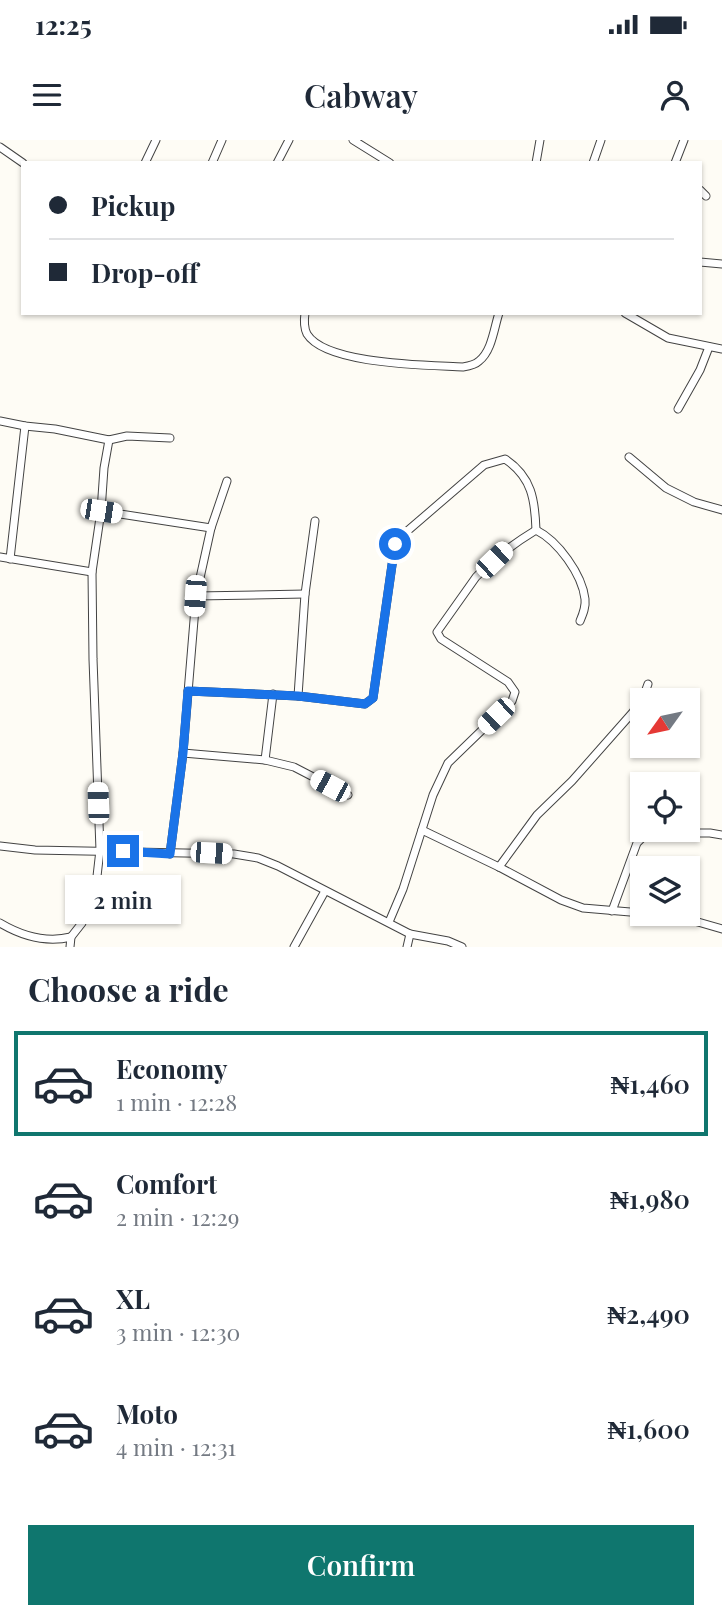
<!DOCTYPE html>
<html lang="en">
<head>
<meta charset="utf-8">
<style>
	:root { --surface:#fff; --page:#f2f2f3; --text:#1f2937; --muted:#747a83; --line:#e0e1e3; --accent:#0f766e }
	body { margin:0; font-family:"Playfair Display",serif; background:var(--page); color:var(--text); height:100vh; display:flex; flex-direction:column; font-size:26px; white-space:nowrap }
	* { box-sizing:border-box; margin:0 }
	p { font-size:23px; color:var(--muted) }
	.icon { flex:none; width:38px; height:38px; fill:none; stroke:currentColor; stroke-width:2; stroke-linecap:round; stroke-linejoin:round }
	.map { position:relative; height:807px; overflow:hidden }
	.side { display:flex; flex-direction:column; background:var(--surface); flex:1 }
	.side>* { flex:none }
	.hud { position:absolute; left:21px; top:21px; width:681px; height:154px; border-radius:0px; box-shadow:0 2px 5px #0004; display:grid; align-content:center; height:154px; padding:0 28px; background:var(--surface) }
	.needle { width:46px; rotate:237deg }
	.controls { position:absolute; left:630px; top:548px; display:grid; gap:14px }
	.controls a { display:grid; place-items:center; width:70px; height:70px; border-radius:0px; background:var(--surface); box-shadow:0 2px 5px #0004; font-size:35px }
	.end { position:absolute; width:32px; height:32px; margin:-16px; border:9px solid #1a73e8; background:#fff; box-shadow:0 0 0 4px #fff }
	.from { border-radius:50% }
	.bubble { position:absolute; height:49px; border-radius:0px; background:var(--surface); box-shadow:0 2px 5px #0004; font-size:23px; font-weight:600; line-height:49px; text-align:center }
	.car { position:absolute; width:21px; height:42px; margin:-21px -10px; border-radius:9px; box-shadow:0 0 5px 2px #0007; background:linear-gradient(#fff 24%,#345 0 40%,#fff 0 76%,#345 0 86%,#fff 0) }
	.hud b { display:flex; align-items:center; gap:24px; height:66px; font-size:26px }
	.hud b+b { border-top:2px solid var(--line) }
	.hud i { width:18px; height:18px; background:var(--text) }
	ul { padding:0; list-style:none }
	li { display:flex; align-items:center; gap:21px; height:105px; margin:0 14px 10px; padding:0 14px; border:4px solid transparent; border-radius:0px }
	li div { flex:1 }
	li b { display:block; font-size:26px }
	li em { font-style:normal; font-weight:600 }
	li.active { border-color:var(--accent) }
	li>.icon { width:63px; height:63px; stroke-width:1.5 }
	h2 { padding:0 28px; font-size:32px; line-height:84px }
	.action { display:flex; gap:14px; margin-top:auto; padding:14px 28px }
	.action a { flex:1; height:80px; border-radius:0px; background:var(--accent); color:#fff; font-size:28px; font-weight:600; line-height:80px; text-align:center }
	.status { display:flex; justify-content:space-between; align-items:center; height:49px; padding:0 35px; background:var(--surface); direction:ltr }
	.status svg { height:19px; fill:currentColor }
	header { display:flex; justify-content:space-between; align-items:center; height:91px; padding:0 28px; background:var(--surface); font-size:32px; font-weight:600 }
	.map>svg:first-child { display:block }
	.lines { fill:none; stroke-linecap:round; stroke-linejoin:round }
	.minor-casing { stroke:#434343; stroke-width:9 }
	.minor { stroke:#fff; stroke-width:7 }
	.route { stroke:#1a73e8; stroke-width:9 }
</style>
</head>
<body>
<div class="status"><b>12:25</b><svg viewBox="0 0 49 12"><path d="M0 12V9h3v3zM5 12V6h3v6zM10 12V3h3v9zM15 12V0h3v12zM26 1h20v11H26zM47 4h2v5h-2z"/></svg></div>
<header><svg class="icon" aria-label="menu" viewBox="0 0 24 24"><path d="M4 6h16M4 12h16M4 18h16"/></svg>Cabway<svg class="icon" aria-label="person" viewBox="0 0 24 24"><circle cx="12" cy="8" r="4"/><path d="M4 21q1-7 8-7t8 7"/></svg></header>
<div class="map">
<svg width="722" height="807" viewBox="0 0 722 807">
	<rect width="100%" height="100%" fill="#fefcf5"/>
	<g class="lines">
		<g class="minor-casing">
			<g id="minor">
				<path d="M353 0 390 23"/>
				<path d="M0 7 23 23"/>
				<path d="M145 23 156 0"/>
				<path d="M212 23 222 0"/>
				<path d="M277 23 289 0"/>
				<path d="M536 23 540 0"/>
				<path d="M593 23 601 0"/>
				<path d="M675 23 684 0"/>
				<path d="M700 50 706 56"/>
				<path d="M700 122 722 124"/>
				<path d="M305 173C304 180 304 188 307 194 326 225 429 225 463 227 469 226 475 225 479 221 492 211 494 188 499 173"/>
				<path d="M625 173 668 198 722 209"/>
				<path d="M678 269 700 230 709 207"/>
				<path d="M0 281 25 286 55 289 109 300 127 296 170 298"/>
				<path d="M629 317 666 348 694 362 722 370"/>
				<path d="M101 371 211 388"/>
				<path d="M536 390C558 401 582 434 585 459 586 467 583 474 580 481"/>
				<path d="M0 417 92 432"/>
				<path d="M10 419 25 286"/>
				<path d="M196 456 305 454"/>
				<path d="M188 551 298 556 365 564 373 558 395 404 398 399 484 325 505 319C532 337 535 360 536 390"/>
				<path d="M298 556 305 454 315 381"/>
				<path d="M183 613 265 620 294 627 348 655"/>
				<path d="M265 620 273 554"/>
				<path d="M422 690 499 727 561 760 583 768 642 773"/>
				<path d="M0 706 35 710 234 714 258 718 278 726 410 794 448 801 462 807"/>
				<path d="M170 714 183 613 196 456 211 388 227 341"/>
				<path d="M499 727 537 675 572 641 633 572 644 555 648 544"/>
				<path d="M612 771 637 703 645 695 657 693H710L722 695"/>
				<path d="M645 774 684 778 722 789"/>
				<path d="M389 782 403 749 433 655 448 623 512 561 515 552 508 542 441 499 437 492 476 437C495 417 513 404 536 390"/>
				<path d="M0 783C22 796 46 803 71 797"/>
				<path d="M70 807 71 797 82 783 96 745 100 710 93 519 92 432 101 371 104 328 109 300"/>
				<path d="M294 807 325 751"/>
				<path d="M407 807 410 794"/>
			</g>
		</g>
		<use href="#minor" class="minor"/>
	</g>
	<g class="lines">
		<path class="route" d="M123 711 170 714 183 613 188 551 298 556 365 564 373 558 395 404"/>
	</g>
</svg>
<div class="controls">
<a><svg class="needle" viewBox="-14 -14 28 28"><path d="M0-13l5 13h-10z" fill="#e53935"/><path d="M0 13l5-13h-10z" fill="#747a83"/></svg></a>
<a><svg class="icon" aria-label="locate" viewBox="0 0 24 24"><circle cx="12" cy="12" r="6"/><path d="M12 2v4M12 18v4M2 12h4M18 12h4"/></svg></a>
<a><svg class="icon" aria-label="layers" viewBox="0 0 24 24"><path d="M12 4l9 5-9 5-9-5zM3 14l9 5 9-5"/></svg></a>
</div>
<i class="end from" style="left:395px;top:404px"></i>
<i class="end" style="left:123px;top:711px"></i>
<div class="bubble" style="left:65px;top:735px;width:116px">2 min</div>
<i class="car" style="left:101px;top:371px;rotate:99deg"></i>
<i class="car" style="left:494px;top:420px;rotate:46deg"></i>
<i class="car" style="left:195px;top:456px;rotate:184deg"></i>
<i class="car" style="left:496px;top:576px;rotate:226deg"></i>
<i class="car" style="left:330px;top:646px;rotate:298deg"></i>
<i class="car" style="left:98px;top:663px;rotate:358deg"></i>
<i class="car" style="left:211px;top:713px;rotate:93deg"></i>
<div class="hud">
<b><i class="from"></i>Pickup</b>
<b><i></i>Drop-off</b>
</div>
</div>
<section class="side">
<h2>Choose a ride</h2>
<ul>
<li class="active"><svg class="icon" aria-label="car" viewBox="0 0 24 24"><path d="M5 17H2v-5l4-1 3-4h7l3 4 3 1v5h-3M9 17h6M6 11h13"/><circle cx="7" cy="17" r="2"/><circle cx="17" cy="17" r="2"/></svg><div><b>Economy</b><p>1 min · 12:28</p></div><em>₦1,460</em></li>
<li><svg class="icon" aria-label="car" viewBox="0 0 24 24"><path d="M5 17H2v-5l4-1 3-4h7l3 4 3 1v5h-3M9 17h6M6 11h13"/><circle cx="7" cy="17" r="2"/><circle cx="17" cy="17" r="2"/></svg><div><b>Comfort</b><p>2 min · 12:29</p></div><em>₦1,980</em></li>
<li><svg class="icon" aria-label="car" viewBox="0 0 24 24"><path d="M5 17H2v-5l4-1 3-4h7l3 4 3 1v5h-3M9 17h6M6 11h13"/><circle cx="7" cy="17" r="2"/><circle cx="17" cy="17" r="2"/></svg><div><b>XL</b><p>3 min · 12:30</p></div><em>₦2,490</em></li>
<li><svg class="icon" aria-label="car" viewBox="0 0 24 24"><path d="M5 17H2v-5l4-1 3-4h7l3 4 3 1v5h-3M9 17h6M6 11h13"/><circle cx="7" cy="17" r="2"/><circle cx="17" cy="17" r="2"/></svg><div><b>Moto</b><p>4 min · 12:31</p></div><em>₦1,600</em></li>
</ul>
<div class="action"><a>Confirm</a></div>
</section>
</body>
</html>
